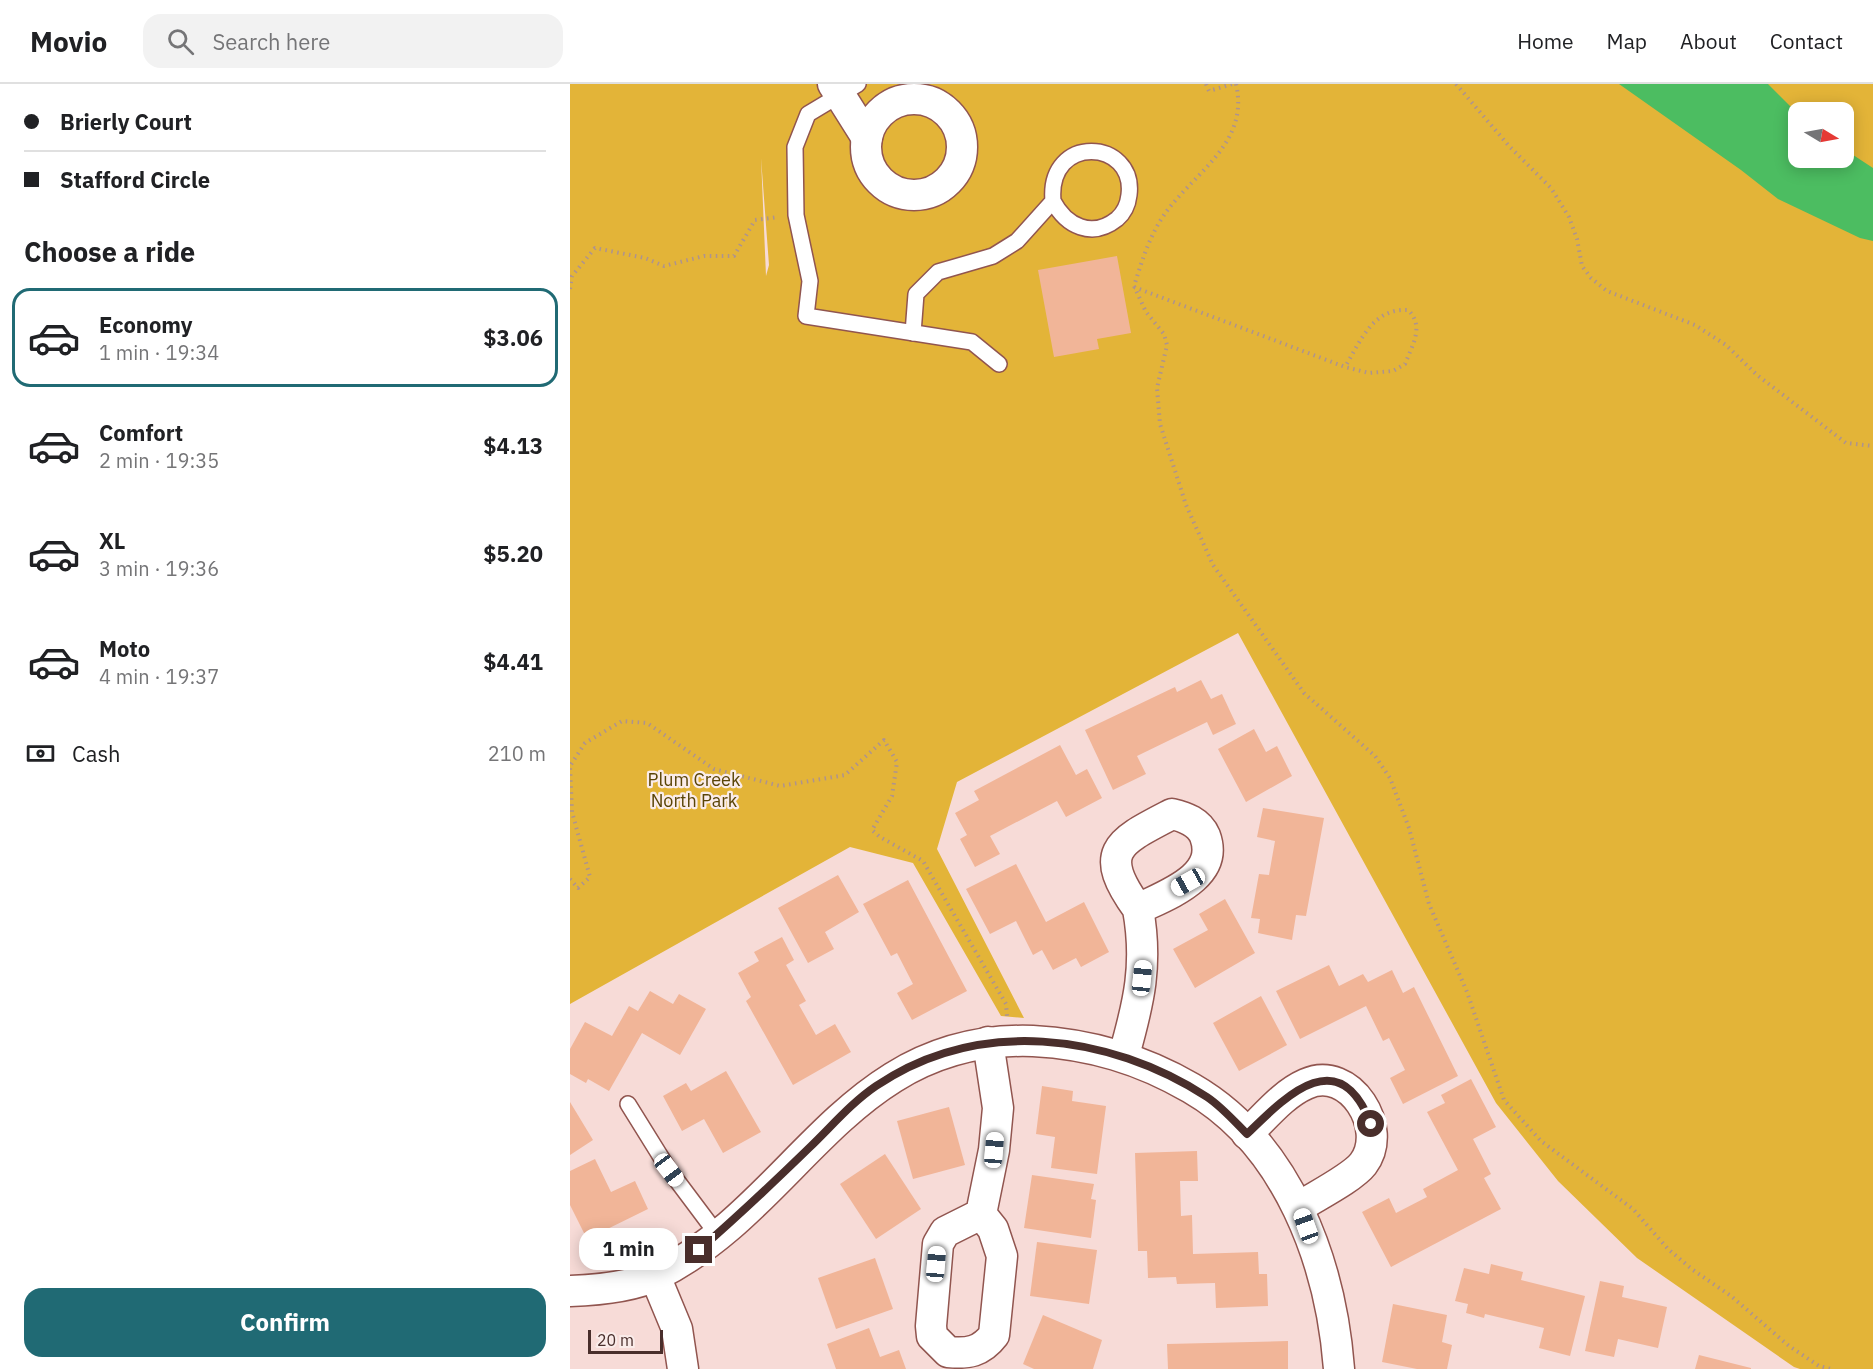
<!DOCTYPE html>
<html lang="en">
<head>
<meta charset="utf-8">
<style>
	:root { --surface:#fff; --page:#f2f2f2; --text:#202124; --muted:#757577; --line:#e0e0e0; --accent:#206a74 }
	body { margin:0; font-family:"IBM Plex Sans",sans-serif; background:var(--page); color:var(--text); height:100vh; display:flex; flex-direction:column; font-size:22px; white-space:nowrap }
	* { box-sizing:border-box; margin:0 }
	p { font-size:20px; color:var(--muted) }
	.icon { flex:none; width:33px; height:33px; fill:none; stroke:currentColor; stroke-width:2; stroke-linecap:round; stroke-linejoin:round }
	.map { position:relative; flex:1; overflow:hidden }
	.drawer { display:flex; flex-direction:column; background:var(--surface); width:570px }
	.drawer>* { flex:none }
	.top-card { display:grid; align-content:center; height:132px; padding:0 24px; background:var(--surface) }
	.needle { width:39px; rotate:100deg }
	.controls { position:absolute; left:1218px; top:18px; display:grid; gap:12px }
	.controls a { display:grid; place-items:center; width:66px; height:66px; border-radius:12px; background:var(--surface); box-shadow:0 3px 15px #0003; font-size:30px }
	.scale { position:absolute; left:18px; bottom:15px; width:75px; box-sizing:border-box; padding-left:6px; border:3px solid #492e2b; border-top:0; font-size:16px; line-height:21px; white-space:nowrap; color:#492e2b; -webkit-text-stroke:4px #faecea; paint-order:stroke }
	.end { position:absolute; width:27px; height:27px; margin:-14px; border:8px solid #492e2b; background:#fff; box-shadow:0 0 0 3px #fff }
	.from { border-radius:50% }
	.bubble { position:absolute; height:42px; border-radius:18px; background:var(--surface); box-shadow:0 3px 15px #0003; font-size:20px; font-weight:700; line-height:42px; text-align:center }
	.car { position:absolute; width:18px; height:36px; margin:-18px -9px; border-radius:8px; box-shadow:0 0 4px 2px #0007; background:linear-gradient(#fff 24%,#345 0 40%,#fff 0 76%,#345 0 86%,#fff 0) }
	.top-card b { display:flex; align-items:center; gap:21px; height:57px; font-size:22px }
	.top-card b+b { border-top:2px solid var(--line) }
	.top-card i { width:15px; height:15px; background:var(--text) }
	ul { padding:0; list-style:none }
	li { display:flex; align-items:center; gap:18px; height:99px; margin:0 12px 9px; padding:0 12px; border:3px solid transparent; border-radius:18px }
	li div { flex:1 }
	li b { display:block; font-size:22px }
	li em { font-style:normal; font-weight:700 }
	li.on { border-color:var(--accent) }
	li>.icon { width:54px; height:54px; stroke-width:1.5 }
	h2 { padding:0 24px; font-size:27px; line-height:72px }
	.pay { display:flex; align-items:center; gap:15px; height:66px; padding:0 24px; font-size:22px }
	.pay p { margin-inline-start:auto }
	.cta { display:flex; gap:12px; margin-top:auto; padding:12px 24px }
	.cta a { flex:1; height:69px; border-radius:18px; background:var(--accent); color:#fff; font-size:24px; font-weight:700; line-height:69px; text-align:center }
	header { display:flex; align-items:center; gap:36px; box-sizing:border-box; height:84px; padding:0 30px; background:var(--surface); border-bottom:2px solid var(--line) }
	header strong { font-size:28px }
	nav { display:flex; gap:33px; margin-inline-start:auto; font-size:21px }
	.search { width:420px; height:54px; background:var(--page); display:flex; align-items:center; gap:15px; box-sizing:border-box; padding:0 21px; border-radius:18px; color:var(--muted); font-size:22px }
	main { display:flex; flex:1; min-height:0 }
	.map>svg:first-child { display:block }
	.green { fill:#e3b438; fill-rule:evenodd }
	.water { fill:#4cbd61 }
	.building { fill:#f1b598 }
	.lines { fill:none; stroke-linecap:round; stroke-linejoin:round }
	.lane-casing { stroke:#91554f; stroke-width:18 }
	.street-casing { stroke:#91554f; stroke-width:33 }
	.path { stroke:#ae938f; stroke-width:4; stroke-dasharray:1.5 4.5; stroke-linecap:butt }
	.lane { stroke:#fff; stroke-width:15 }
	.street { stroke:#fff; stroke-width:30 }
	.route { stroke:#492e2b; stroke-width:8 }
	.labels { text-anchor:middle; stroke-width:4.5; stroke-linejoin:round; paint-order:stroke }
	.park-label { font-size:18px; fill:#5a4406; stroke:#faecea }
</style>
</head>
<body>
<header>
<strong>Movio</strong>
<div class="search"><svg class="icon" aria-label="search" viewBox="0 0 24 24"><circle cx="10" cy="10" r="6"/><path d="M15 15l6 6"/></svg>Search here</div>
<nav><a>Home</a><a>Map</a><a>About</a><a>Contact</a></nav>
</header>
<main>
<section class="drawer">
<div class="top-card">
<b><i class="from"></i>Brierly Court</b>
<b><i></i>Stafford Circle</b>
</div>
<h2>Choose a ride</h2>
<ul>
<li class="on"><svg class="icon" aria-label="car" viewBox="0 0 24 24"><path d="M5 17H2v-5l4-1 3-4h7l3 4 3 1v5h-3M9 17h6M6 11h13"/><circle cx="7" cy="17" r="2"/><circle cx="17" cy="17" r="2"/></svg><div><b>Economy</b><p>1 min · 19:34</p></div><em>$3.06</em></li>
<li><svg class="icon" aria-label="car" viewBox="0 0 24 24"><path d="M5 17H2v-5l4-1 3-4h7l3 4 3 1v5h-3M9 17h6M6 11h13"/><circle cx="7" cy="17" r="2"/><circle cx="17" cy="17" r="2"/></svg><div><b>Comfort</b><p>2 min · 19:35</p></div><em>$4.13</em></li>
<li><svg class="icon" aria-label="car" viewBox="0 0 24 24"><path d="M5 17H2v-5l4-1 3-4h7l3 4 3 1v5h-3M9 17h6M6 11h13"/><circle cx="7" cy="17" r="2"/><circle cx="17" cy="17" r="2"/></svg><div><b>XL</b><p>3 min · 19:36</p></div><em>$5.20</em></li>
<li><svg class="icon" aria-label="car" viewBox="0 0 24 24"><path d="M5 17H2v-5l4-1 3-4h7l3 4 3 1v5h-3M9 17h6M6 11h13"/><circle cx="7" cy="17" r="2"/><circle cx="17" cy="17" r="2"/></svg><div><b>Moto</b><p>4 min · 19:37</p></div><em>$4.41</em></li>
</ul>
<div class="pay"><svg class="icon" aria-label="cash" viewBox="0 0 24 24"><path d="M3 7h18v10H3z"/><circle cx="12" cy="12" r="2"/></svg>Cash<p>210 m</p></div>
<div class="cta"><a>Confirm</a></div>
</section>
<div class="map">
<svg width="1303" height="1285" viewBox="0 0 1303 1285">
	<rect width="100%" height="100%" fill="#f7dbd7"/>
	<path class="green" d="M0 0H1303V1285H1230L1224 1283 1067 1174 988 1097 926 1019 668 549 387 698 367 765 454 934 431 932 343 779 280 763 0 920ZM1228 28H1274V74H1228ZM191 74 199 181 196 192Z"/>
	<path class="water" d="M1049 0H1198L1228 30V74H1274V65L1303 84V157L1290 154 1208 115 1171 86Z"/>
	<g class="building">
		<path d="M547 172 561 249 527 255 529 265 484 273 468 186Z"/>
		<path d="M631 596 641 615 652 610 666 640 643 651 637 638 567 672 576 690 543 706 515 646 605 603 607 608Z"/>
		<path d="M684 645 696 668 707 662 722 692 676 718 648 665Z"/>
		<path d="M490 661 506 691 517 685 532 714 496 733 487 717 420 752 430 770 405 783 390 755 397 751 385 729 409 716 404 707Z"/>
		<path d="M693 724 754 734 736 832 726 831 722 856 688 849 690 835 681 834 689 790 699 791 705 757 687 753Z"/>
		<path d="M446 780 476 838 514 818 539 868 511 883 506 874 483 886 472 866 463 871 446 837 420 850 396 805Z"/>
		<path d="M268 791 289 828 255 848 264 865 238 879 208 824Z"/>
		<path d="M338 796 397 907 342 936 327 909 343 900 327 869 321 872 293 820Z"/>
		<path d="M655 815 685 869 625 904 603 865 638 846 629 830Z"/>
		<path d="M212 853 224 876 216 881 236 917 229 921 246 951 265 940 281 968 223 1001 176 917 181 913 168 889 189 877 184 868Z"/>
		<path d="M759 881 769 902 793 890 798 898 822 886 833 909 844 903 888 992 833 1020 820 994 835 986 819 954 813 957 796 922 730 955 706 907Z"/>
		<path d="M80 907 103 920 109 910 136 925 110 971 72 949 39 1007 18 995 16 999 0 990V965L15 938 42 952 59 922 68 927Z"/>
		<path d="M691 912 717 961 669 987 643 939Z"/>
		<path d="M156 987 191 1048 153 1069 134 1035 112 1047 93 1012 116 999 121 1007Z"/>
		<path d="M901 995 926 1043 903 1055 921 1090 914 1094 931 1125 821 1183 792 1128 819 1114 826 1129 857 1113 853 1105 888 1086 857 1028 875 1019 871 1011Z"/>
		<path d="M472 1002 503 1007 502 1017 536 1022 527 1090 481 1084 485 1053 466 1050Z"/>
		<path d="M0 1018 23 1056 0 1071Z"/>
		<path d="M379 1023 395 1081 343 1095 327 1037Z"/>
		<path d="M627 1067 628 1097H610L611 1132 622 1131 623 1170 688 1168 689 1190H697L698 1222 646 1224 645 1199 607 1200 606 1193 578 1194 577 1167H568L565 1069Z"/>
		<path d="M315 1070 351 1125 306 1155 270 1100Z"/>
		<path d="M25 1075 41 1108 65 1097 78 1125 17 1155 0 1121V1087Z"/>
		<path d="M462 1091 524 1100 521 1115 526 1116 521 1154 454 1144Z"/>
		<path d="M467 1158 527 1166 519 1220 460 1212Z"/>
		<path d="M305 1174 323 1225 266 1245 248 1194Z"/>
		<path d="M921 1180 953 1188 951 1196 1015 1212 1000 1272 969 1264 974 1244 915 1230 914 1234 896 1229 898 1220 885 1217 894 1184 919 1190Z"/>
		<path d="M1030 1197 1054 1202 1052 1213 1097 1223 1088 1264 1048 1255 1044 1273 1015 1267Z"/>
		<path d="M823 1220 877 1231 872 1258 882 1261 877 1285H847L812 1278Z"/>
		<path d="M473 1231 532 1256 523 1285H464L453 1280Z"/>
		<path d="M299 1244 310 1273 329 1266 336 1285H266L257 1260Z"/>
		<path d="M718 1257V1285H598L597 1260Z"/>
		<path d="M1129 1271 1181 1284V1285H1125Z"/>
	</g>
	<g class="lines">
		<g class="lane-casing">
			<g id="lane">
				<path d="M288 0 238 30 225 63 226 131 240 197 236 232 402 258 429 280"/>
				<path d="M343 249 346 210 368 188 423 172 447 157 483 117C477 49 566 55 559 111 558 120 554 129 547 135 522 155 496 142 483 117"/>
				<path d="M58 1020 99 1086 147 1150"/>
			</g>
		</g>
		<g class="street-casing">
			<g id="street">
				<path d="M263 0 297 54"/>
				<circle cx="344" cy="63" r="48"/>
				<path d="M554 971C569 918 578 880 568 825 596 811 650 793 635 752 629 738 615 733 602 730 548 758 526 767 568 825"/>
				<path d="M677 1050C695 1033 713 1010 736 1000 780 980 820 1045 793 1080 782 1094 746 1112 729 1123"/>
				<path d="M411 1130 423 1145 432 1172 424 1251C411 1268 398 1270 378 1268L362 1252 361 1242 368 1160 375 1148 411 1130 424 1066 428 1024 418 958"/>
				<path d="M85 1192 107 1245 113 1285"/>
				<path d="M0 1207C28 1206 62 1203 87 1191 228 1121 278 950 463 957 521 960 571 975 621 1004 718 1060 761 1179 769 1285"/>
			</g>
		</g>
		<g class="path">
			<path d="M636 0 639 7 662 0"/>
			<path d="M666 0C680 60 623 89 594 131 579 153 572 177 564 202L576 228 594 250 597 261 587 304 590 340 616 421 643 481 734 609 805 672 820 694 839 744 859 820 897 908 934 1016 971 1057 1063 1125 1098 1165 1123 1186 1161 1212 1219 1262 1249 1282 1261 1285"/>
			<path d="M886 0 939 62 981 104 999 133 1007 155 1012 182 1021 194 1037 207 1125 241 1156 261 1187 291 1276 359 1303 362"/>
			<path d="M564 203 775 283 799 289 823 287 835 280C842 262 855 242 838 226 803 224 791 256 775 283"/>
			<path d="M0 205 2 192 25 164 75 174 94 182 134 172H164L185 136 208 133"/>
			<path d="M0 795 8 804 20 793 2 728 0 682 15 659 52 637 77 639 144 685 210 702 275 691 314 656 327 678 322 712 302 746 310 753 353 777 436 920 437 932"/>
		</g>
		<use href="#lane" class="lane"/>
		<use href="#street" class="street"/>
	</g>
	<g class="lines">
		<path class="route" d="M129 1166C167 1133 203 1099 239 1064 261 1043 281 1019 306 1002 408 933 538 949 637 1013 652 1023 665 1038 677 1050 716 1012 769 957 801 1040"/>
	</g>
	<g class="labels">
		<g class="park-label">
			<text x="124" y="702">Plum Creek<tspan x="124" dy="21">North Park</tspan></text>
		</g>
	</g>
</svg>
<div class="controls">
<a><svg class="needle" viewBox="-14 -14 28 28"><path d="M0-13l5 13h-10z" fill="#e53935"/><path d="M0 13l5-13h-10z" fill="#757577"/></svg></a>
</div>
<div class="scale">20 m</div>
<i class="end from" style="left:801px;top:1040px"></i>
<i class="end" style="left:129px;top:1166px"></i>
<div class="bubble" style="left:9px;top:1144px;width:99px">1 min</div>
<i class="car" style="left:618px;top:798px;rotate:241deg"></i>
<i class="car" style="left:572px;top:894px;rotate:6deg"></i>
<i class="car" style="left:424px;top:1066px;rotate:5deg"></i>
<i class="car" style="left:99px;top:1086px;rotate:143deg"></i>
<i class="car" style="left:736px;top:1142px;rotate:340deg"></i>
<i class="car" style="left:366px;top:1180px;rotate:5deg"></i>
</div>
</main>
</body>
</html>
